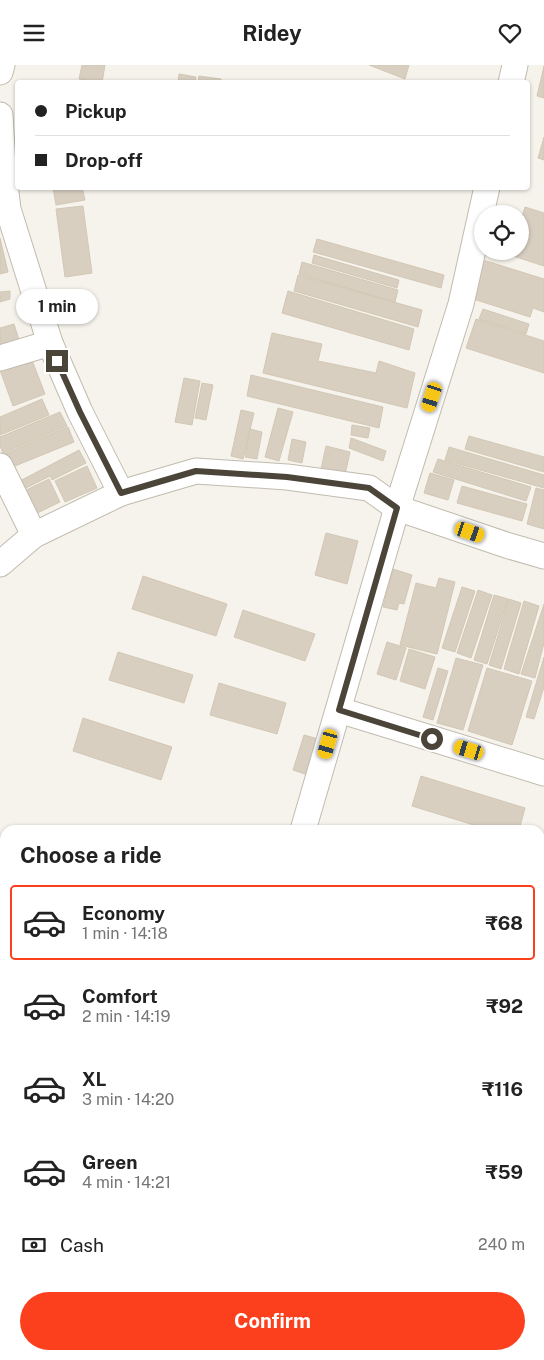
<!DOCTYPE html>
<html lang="en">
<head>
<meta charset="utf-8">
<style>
	:root { --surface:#fff; --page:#f6f6f6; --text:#222; --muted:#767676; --line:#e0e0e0; --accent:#fc3f1d }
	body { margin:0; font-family:"Public Sans",sans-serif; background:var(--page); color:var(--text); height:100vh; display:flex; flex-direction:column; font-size:19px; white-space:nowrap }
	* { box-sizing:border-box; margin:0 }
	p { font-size:16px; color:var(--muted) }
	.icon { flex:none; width:28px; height:28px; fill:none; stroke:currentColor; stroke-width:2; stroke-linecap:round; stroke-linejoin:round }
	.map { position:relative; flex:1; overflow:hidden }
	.details { position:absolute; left:0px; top:760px; width:545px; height:535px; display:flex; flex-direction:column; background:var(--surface); border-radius:15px 15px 0 0; box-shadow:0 1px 4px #0004 }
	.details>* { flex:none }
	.top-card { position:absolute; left:15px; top:15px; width:515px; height:110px; border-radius:5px; box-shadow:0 1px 4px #0004; display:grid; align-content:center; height:110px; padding:0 20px; background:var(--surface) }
	.tools { position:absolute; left:474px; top:140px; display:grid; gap:10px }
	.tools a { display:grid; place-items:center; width:55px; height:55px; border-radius:50%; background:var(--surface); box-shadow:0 1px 4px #0004; font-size:25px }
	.end { position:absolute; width:22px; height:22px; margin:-11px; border:6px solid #4b4439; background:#fff; box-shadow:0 0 0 2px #fff }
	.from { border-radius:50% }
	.bubble { position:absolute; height:35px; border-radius:18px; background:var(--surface); box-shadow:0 1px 4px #0004; font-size:16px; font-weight:700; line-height:35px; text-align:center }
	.car { position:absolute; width:15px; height:30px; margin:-15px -8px; border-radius:6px; box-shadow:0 0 4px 1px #0007; background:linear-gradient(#f5c518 24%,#345 0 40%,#f5c518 0 76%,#345 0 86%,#f5c518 0) }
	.top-card b { display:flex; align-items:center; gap:18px; height:48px; font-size:19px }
	.top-card b+b { border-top:1px solid var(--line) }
	.top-card i { width:12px; height:12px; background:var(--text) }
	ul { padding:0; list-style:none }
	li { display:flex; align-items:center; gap:15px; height:75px; margin:0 10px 8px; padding:0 10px; border:2px solid transparent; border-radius:5px }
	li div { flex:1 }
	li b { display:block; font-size:19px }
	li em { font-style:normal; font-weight:700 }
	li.on { border-color:var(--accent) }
	li>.icon { width:45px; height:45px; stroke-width:1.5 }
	h2 { padding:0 20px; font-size:22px; line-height:60px }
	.pay { display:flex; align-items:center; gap:12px; height:55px; padding:0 20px; font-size:19px }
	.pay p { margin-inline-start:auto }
	.primary-button { display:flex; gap:10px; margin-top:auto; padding:10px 20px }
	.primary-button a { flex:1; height:58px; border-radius:30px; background:var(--accent); color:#fff; font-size:20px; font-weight:700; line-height:58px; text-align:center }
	header { display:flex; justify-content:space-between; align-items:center; height:65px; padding:0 20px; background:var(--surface); font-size:22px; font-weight:700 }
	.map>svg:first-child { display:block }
	.building { fill:#d8cfc1; stroke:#d3c7b4 }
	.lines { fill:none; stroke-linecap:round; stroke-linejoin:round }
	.street-casing { stroke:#c2bbae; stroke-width:27 }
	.street { stroke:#fff; stroke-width:25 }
	.route { stroke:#4b4439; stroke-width:6 }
</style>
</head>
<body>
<header><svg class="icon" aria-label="menu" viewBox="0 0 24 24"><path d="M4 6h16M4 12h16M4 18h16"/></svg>Ridey<svg class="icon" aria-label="heart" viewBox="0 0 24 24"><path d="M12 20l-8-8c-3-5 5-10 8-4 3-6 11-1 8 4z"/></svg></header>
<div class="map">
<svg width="544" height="1295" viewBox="0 0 544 1295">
	<rect width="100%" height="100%" fill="#f6f3ec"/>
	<g class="building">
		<path d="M82 0H105L102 18 79 14Z"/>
		<path d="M369 0H409L405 14Z"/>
		<path d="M544 1V33L537 31Z"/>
		<path d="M179 9 196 12 195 18H178Z"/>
		<path d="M199 11 221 14V18H198Z"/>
		<path d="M544 72V95L538 93Z"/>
		<path d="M53 122H82L85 135 56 140Z"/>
		<path d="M83 141 92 208 65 212 56 144Z"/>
		<path d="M525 142 544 148V201L510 190 511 186H520V158Z"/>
		<path d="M0 173 8 207 0 209Z"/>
		<path d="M317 174 444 210 441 223 313 187Z"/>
		<path d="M314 190 399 215 397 223 312 198Z"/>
		<path d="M483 195 544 214V247L533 243 530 252 470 233Z"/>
		<path d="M302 197 398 225 395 237 299 209Z"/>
		<path d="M298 210 422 245 418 262 294 226Z"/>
		<path d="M10 226V234L0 237V227Z"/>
		<path d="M288 226 414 264 409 285 282 248Z"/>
		<path d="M483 244 529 259 526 269 479 254Z"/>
		<path d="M476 254 544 276V308L466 283Z"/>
		<path d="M14 259 20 278 0 285V263Z"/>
		<path d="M272 268 322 279 318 296 376 308 379 296 415 308 407 343 263 308Z"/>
		<path d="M30 290 45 329 13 341 0 305Z"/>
		<path d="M251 310 383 342 379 363 247 331Z"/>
		<path d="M184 313 200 316 192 360 175 357Z"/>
		<path d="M202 318 213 320 206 355 195 353Z"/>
		<path d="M42 334 49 350 0 370V352Z"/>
		<path d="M278 343 293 347 279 396 265 392Z"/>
		<path d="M241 345 254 348 243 394 231 391Z"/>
		<path d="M60 347 67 361 3 388 0 381V372Z"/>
		<path d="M352 360 370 363 368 373 351 370Z"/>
		<path d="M68 362 74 377 10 403 4 389Z"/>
		<path d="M250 364 262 367 257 394 245 392Z"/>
		<path d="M469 371 544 392V407L465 384Z"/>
		<path d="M351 373 386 386 383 396 349 383Z"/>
		<path d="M292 374 306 377 302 398 288 395Z"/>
		<path d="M326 381 350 387 345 410 321 404Z"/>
		<path d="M449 382 544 410V423L445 395Z"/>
		<path d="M79 385 86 398 52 415 50 411 20 426 16 418Z"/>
		<path d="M438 394 531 422 526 436 433 407Z"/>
		<path d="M87 401 97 423 65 437 55 416Z"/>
		<path d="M430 408 454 415 448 435 424 428Z"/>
		<path d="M49 414 60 437 27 453 16 430Z"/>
		<path d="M462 421 527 439 522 456 457 438Z"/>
		<path d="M536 423 544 425V464L527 459Z"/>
		<path d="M326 468 358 476 347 519 315 510Z"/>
		<path d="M393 504 412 510 404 539 399 538 397 545 383 542Z"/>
		<path d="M143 511 227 539 216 571 132 544Z"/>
		<path d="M439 513 455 517 437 589 400 580 416 518 436 523Z"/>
		<path d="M462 522 475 526 455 587 442 583Z"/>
		<path d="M478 525 492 530 471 593 457 588Z"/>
		<path d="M494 530 508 534 487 599 474 595Z"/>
		<path d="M509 534 521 538 501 604 489 600Z"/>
		<path d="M524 536 539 541 519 609 504 604Z"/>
		<path d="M544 539V578L535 613 521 609Z"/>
		<path d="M243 545 315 569 305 596 234 572Z"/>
		<path d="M387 577 406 583 396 615 377 609Z"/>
		<path d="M409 584 435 592 425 624 400 616Z"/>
		<path d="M118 587 193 610 184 638 109 615Z"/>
		<path d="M544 592V622L534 654 526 652Z"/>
		<path d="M456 593 483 600 463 665 437 658Z"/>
		<path d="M438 603 448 606 433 655 423 652Z"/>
		<path d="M487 603 532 616 512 680 468 666Z"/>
		<path d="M219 618 286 638 277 669 210 650Z"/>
		<path d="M83 653 172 682 161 715 73 686Z"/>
		<path d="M304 670 322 675 311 711 293 705Z"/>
		<path d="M421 711 525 743 519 765H490L412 741Z"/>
		<path d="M0 842 5 843V892L0 891Z"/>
		<path d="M0 931 5 932V973L0 972Z"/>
		<path d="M5 1037V1057L0 1055V1050Z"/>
		<path d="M540 1067 544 1069V1110L540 1108Z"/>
		<path d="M542 1186H544V1260L540 1259V1192Z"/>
		<path d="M134 1290H152L151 1295H133Z"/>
		<path d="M158 1290H180L178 1295H156Z"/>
		<path d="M394 1290H409L407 1295 393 1293Z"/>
		<path d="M450 1290H488L487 1295H448Z"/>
	</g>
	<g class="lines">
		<g class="street-casing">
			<g id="street">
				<path d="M0 7 2 0"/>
				<path d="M511 18 515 0"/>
				<path d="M0 50 3 103 8 144 50 278 80 347 121 428"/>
				<path d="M0 293 50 278"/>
				<path d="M0 401 34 470"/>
				<path d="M0 499 34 470 121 428 196 406 287 412 369 423 397 443 506 480 544 491"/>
				<path d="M339 645 544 708"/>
				<path d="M303 765 397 443 461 239 487 122"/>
				<path d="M540 1168 544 1169"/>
				<path d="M0 1202 5 1206"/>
				<path d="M300 1290 315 1295"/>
			</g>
		</g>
		<use href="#street" class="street"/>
	</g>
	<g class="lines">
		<path class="route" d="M57 296 80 347 121 428 196 406 287 412 369 423 397 443 339 645 432 674"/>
	</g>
</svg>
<div class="tools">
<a><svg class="icon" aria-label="locate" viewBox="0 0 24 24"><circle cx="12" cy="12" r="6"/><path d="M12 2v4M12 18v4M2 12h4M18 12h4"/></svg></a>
</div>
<i class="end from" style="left:432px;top:674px"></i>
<i class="end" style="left:57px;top:296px"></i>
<div class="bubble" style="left:16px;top:224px;width:82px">1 min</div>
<i class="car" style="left:432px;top:332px;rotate:198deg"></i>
<i class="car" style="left:470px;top:467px;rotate:109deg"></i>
<i class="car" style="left:328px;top:679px;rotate:196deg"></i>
<i class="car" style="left:469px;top:685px;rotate:287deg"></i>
<div class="top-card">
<b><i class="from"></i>Pickup</b>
<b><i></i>Drop-off</b>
</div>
<section class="details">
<h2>Choose a ride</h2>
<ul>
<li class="on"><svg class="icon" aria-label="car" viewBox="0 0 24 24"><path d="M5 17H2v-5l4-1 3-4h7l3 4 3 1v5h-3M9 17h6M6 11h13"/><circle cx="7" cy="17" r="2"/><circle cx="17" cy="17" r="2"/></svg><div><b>Economy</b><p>1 min · 14:18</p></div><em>₹68</em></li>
<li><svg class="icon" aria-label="car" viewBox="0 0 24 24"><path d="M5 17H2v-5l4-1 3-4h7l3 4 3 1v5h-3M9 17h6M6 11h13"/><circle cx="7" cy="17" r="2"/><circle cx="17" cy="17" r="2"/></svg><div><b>Comfort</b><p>2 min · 14:19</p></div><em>₹92</em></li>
<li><svg class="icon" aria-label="car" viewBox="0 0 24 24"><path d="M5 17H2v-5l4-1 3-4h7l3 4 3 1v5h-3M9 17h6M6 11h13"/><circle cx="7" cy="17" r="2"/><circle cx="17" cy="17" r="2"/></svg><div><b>XL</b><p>3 min · 14:20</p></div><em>₹116</em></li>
<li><svg class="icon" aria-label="car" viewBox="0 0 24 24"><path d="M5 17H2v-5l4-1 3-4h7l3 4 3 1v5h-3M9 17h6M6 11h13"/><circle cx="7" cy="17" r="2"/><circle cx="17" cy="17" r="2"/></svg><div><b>Green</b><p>4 min · 14:21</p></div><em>₹59</em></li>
</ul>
<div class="pay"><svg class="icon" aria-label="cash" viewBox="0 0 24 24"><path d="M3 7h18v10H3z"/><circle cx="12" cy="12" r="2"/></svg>Cash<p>240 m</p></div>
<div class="primary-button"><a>Confirm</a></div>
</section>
</div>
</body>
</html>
